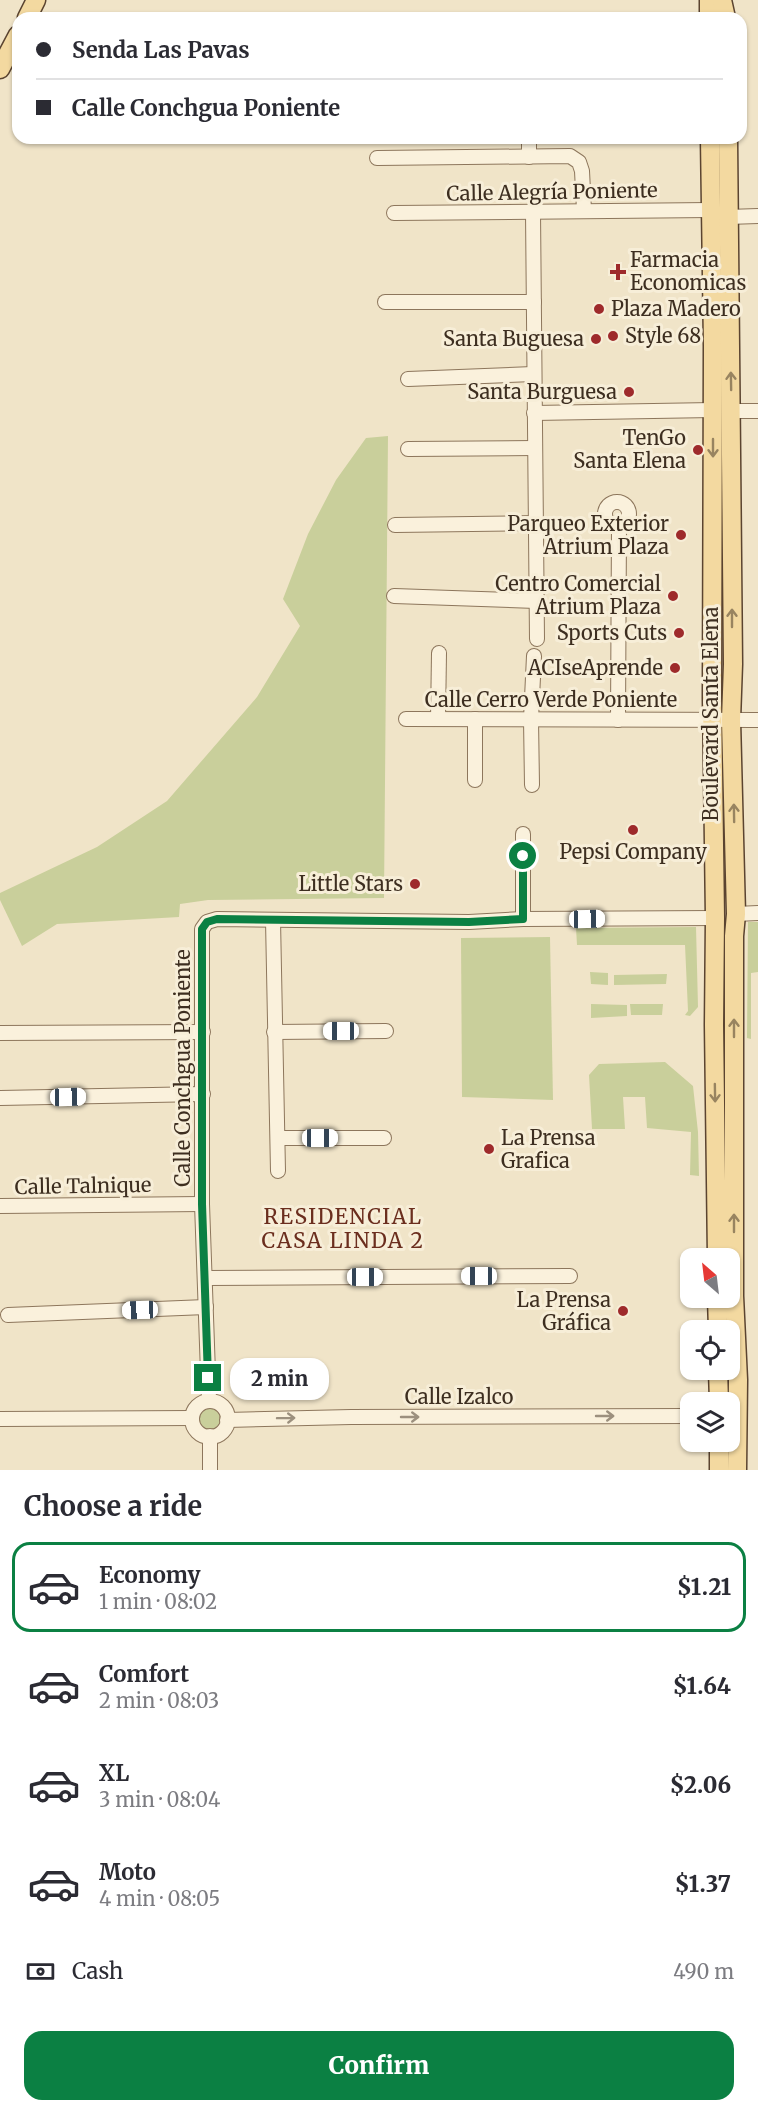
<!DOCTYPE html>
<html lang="en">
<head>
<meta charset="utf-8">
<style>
	:root { --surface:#fff; --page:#f7f7f7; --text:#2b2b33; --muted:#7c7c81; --line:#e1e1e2; --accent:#0b8043 }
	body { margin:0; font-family:Merriweather,serif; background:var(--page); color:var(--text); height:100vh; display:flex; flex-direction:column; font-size:22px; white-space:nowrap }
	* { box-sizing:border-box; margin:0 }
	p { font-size:20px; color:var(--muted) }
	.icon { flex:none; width:33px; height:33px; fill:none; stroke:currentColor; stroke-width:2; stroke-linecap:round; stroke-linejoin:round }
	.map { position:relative; height:1470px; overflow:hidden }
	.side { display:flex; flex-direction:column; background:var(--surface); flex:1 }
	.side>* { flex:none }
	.banner { position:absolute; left:12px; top:12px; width:735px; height:132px; border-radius:18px; box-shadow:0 2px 4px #0004; display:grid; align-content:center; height:132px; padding:0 24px; background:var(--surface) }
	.needle { width:39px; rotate:332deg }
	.tools { position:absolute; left:680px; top:1248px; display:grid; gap:12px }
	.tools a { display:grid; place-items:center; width:60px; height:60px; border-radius:12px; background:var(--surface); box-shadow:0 2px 4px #0004; font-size:30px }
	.end { position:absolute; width:27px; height:27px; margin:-14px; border:8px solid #0b8043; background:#fff; box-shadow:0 0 0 3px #fff }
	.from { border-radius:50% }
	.bubble { position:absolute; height:42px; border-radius:18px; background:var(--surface); box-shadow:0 2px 4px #0004; font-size:20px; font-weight:800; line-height:42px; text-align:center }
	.car { position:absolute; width:18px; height:36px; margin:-18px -9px; border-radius:8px; box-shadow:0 0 4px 2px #0007; background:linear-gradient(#fff 24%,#345 0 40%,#fff 0 76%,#345 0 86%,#fff 0) }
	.banner b { display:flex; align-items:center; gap:21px; height:57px; font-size:22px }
	.banner b+b { border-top:2px solid var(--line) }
	.banner i { width:15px; height:15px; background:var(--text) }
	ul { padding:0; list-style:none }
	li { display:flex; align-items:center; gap:18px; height:90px; margin:0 12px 9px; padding:0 12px; border:3px solid transparent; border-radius:18px }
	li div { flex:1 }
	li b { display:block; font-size:22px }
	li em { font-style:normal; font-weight:800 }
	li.selected { border-color:var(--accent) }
	li>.icon { width:54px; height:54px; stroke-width:1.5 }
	h2 { padding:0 24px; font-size:27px; line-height:72px }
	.pay { display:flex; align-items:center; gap:15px; height:66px; padding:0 24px; font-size:22px }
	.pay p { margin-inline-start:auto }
	.primary-button { display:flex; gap:12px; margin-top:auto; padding:12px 24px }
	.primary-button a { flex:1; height:69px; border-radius:18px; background:var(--accent); color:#fff; font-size:24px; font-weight:800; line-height:69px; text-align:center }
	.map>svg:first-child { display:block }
	.green { fill:#c9cf9b }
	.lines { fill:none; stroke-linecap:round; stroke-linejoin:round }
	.minor-casing { stroke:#8d765c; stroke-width:16 }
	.major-casing { stroke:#5b4430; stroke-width:21 }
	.minor { stroke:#faf1dc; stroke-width:14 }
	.major { stroke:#f3d9a0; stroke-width:18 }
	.oneway { stroke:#988460 }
	.oneway2 { stroke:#9c907e }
	.route { stroke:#0b8043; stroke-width:8 }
	.poi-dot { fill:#9e2a2b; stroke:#f7eed8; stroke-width:2 }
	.labels { text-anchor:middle; stroke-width:6; stroke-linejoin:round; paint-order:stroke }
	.street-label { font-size:20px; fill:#3d2e20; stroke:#f7eed8 }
	.poi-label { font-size:20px; fill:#3d2e20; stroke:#f7eed8; text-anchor:end }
	.neighbourhood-label { font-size:21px; letter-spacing:1.5px; fill:#6b2e1e; stroke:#f7eed8 }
</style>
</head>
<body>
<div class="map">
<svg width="758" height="1470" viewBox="0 0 758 1470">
	<rect width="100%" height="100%" fill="#f0e4c8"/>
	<g class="green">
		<path d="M388 436 384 898 208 900 180 904 179 917 57 924 22 946 0 900V893L97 847 167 801 257 697 300 626 283 599 308 534 336 480 366 438Z"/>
		<path d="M721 737H725L726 846 722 831Z"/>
		<path d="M748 922H758V972L751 973V1039L747 1038Z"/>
		<path d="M696 927 698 1007 690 1016 685 1015 688 1011 685 945H577L576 928Z"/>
		<path d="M550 937 553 1100 462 1097 461 938Z"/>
		<path d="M721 937H724L726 1258H722Z"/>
		<path d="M590 972 608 973V985L591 984Z"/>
		<path d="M667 974 666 984 614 985V975Z"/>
		<path d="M591 1004 627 1005V1016L591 1018Z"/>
		<path d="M630 1004H663L662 1015H631Z"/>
		<path d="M665 1062 693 1086 698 1132 699 1176 690 1175 691 1132 647 1128 645 1097H623L625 1129H592L589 1075 599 1064Z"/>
		<circle cx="210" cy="1418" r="13"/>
	</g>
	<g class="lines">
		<g class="minor-casing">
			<g id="minor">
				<path d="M529 138V157"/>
				<path d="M377 158 570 156 579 162 582 171 584 210"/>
				<path d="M533 212 537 639"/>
				<path d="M394 213 710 210"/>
				<path d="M728 217 758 216"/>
				<path d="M385 302H534"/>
				<path d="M408 379 533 374"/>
				<path d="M731 411H758"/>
				<path d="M534 413 713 410"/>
				<path d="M408 449 535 448"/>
				<circle cx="617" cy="514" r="12"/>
				<path d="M395 525 537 523"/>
				<path d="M394 596 536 601"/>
				<path d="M406 719 758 720"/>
				<path d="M438 719 439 653"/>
				<path d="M618 720 619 525"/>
				<path d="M475 780V719"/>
				<path d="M532 785 531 719 534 656"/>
				<path d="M736 914 758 913"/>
				<path d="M523 919V834"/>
				<path d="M273 920 278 1171"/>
				<path d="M274 1032 386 1031"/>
				<path d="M0 1033 203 1032"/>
				<path d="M0 1098 203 1094"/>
				<path d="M278 1138H384"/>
				<path d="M0 1206 202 1204"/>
				<path d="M206 1278 570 1276"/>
				<path d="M8 1315 206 1307"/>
				<path d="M209 1401 202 1204V929L207 922 217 919 469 922 523 919 715 918"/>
				<circle cx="210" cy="1419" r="18"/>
				<path d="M0 1419 192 1418"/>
				<path d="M227 1420 351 1417 690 1416"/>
				<path d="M210 1470V1436"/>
			</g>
		</g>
		<g class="major-casing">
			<g id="major">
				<path d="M709 0V18"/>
				<path d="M722 0 726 18"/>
				<path d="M27 18 36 0"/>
				<path d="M0 69 18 35"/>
				<path d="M710 138 713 346 712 698 715 918 714 1025 717 1258"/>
				<path d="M728 138 733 664 731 720 736 914 734 936V1296L738 1380 737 1470"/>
				<path d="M717 1298 718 1330"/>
				<path d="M718 1370 719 1402"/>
				<path d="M719 1442V1470"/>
			</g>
		</g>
		<use href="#minor" class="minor"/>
		<use href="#major" class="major"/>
	</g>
	<defs><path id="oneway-shaft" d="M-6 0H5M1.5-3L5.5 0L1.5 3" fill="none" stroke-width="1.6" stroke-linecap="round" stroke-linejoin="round" transform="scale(1.5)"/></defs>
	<g class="oneway">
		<use href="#oneway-shaft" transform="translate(731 381) rotate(-91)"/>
		<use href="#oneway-shaft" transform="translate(713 448) rotate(90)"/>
		<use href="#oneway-shaft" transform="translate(732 618) rotate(-90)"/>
		<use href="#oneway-shaft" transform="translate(734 813) rotate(-91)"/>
		<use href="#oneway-shaft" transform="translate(734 1028) rotate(-90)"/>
		<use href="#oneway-shaft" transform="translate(715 1093) rotate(89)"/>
		<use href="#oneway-shaft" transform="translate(734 1223) rotate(-90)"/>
	</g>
	<g class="oneway2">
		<use href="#oneway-shaft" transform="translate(605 1416)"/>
		<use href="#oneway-shaft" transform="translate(410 1417)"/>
		<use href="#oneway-shaft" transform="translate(286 1418) rotate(-1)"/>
	</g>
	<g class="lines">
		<path class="route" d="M208 1378 202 1204V929L207 922 217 919 469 922 523 919V856"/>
	</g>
	<g class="poi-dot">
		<path d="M615 263h6v6h6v6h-6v6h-6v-6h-6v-6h6z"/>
		<circle cx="599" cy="309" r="6"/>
		<circle cx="613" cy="336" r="6"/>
		<circle cx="596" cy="339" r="6"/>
		<circle cx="629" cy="392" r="6"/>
		<circle cx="698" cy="450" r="6"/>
		<circle cx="681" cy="535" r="6"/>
		<circle cx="673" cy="596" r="6"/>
		<circle cx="679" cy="633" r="6"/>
		<circle cx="675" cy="668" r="6"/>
		<circle cx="633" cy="830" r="6"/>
		<circle cx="415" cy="884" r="6"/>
		<circle cx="489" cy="1149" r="6"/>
		<circle cx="623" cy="1311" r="6"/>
	</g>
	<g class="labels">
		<g class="street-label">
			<text transform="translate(552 192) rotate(-1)" y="7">Calle Alegría Poniente</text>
			<text x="551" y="707">Calle Cerro Verde Poniente</text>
			<text transform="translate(711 714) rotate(-90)" y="7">Boulevard Santa Elena</text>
			<text transform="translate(183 1068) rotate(-90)" y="7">Calle Conchgua Poniente</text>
			<text transform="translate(83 1186) rotate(-1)" y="7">Calle Talnique</text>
			<text x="459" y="1404">Calle Izalco</text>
		</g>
		<g class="poi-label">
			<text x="630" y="267" text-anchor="start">Farmacia<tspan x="630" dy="23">Economicas</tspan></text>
			<text x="611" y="316" text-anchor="start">Plaza Madero</text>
			<text x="625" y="343" text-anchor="start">Style 68</text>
			<text x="584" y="346">Santa Buguesa</text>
			<text x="617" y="399">Santa Burguesa</text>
			<text x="686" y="445">TenGo<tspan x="686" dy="23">Santa Elena</tspan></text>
			<text x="669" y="531">Parqueo Exterior<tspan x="669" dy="23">Atrium Plaza</tspan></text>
			<text x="661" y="591">Centro Comercial<tspan x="661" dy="23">Atrium Plaza</tspan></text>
			<text x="667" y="640">Sports Cuts</text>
			<text x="663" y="675">ACIseAprende</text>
			<text x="633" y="859" text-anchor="middle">Pepsi Company</text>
			<text x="403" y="891">Little Stars</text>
			<text x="501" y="1145" text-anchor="start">La Prensa<tspan x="501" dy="23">Grafica</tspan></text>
			<text x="611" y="1307">La Prensa<tspan x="611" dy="23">Gráfica</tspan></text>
		</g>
		<g class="neighbourhood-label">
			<text x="343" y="1224">RESIDENCIAL<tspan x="343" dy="24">CASA LINDA 2</tspan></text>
		</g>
	</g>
</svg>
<div class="tools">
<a><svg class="needle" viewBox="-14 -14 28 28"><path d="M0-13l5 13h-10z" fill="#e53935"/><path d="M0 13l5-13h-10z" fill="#7c7c81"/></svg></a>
<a><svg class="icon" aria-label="locate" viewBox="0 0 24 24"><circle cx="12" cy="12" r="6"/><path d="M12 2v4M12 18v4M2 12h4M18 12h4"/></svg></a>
<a><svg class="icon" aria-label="layers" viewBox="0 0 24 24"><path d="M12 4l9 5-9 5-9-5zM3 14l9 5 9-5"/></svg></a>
</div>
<i class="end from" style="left:523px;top:856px"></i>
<i class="end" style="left:208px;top:1378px"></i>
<div class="bubble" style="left:230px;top:1358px;width:99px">2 min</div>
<i class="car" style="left:587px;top:919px;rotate:89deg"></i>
<i class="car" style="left:341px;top:1031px;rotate:270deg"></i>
<i class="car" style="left:68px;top:1097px;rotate:89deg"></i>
<i class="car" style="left:320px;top:1138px;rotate:90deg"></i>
<i class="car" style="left:479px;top:1276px;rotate:270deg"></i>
<i class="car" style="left:365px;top:1277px;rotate:90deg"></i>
<i class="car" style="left:140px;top:1310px;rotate:268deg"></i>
<div class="banner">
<b><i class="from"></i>Senda Las Pavas</b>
<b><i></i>Calle Conchgua Poniente</b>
</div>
</div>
<section class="side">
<h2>Choose a ride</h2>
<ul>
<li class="selected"><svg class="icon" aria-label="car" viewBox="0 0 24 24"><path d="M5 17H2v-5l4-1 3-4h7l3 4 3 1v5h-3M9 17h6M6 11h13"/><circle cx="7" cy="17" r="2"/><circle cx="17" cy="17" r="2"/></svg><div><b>Economy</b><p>1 min · 08:02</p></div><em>$1.21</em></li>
<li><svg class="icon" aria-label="car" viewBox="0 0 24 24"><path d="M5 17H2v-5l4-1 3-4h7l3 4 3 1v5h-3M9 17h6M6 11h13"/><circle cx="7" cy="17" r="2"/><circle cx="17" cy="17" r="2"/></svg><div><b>Comfort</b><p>2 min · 08:03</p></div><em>$1.64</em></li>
<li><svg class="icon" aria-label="car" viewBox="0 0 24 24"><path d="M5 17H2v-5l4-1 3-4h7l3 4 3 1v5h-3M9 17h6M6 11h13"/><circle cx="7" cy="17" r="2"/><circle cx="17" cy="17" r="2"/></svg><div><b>XL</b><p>3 min · 08:04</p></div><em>$2.06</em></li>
<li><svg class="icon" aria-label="car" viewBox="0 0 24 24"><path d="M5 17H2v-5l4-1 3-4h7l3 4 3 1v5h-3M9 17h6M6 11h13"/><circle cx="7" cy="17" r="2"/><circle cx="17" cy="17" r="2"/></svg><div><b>Moto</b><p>4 min · 08:05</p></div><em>$1.37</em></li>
</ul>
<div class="pay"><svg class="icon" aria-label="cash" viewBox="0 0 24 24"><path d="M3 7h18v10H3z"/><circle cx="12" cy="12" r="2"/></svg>Cash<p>490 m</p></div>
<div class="primary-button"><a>Confirm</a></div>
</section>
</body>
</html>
